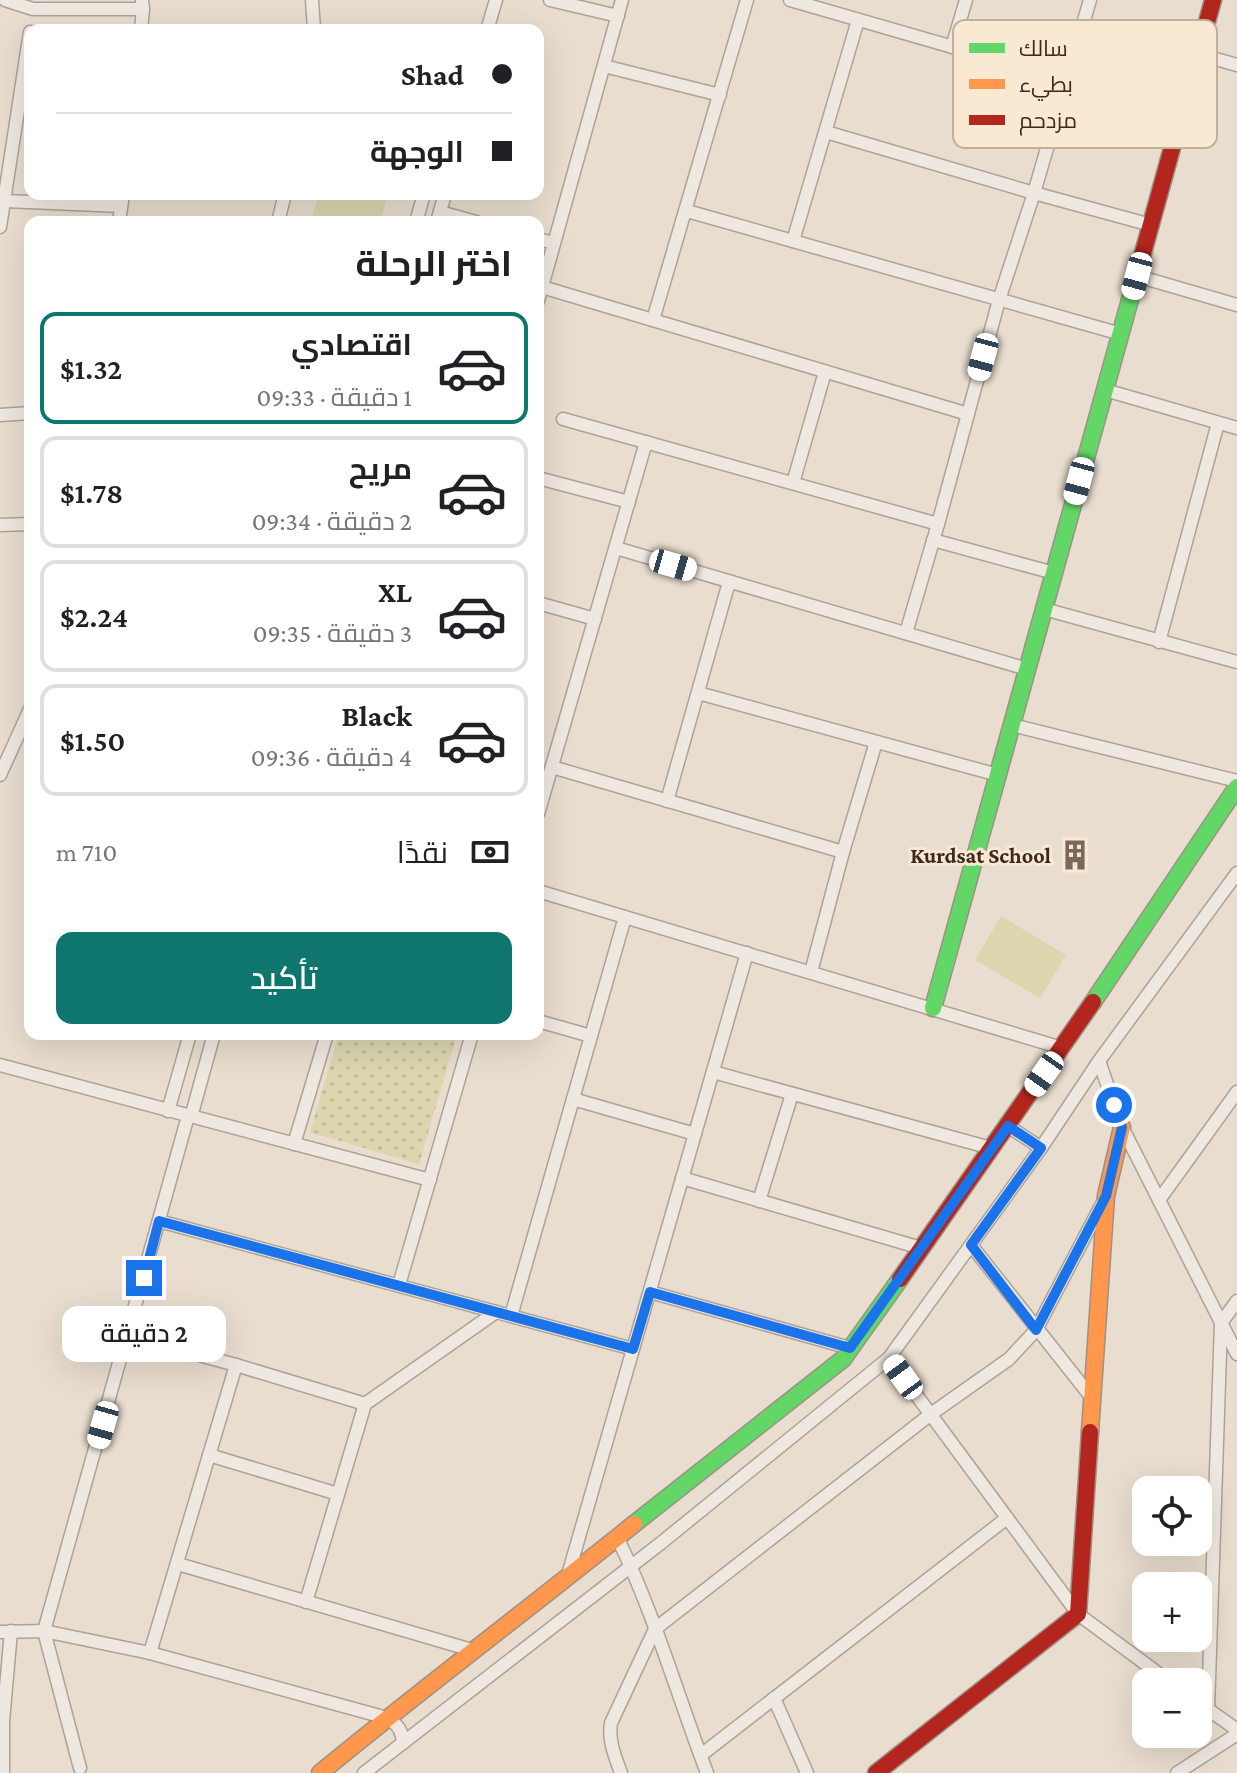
<!DOCTYPE html>
<html lang="ar">
<head>
<meta charset="utf-8">
<style>
	:root { --surface:#fff; --page:#f6f6f6; --text:#202124; --muted:#757577; --line:#e0e0e0; --accent:#0f766e }
	body { margin:0; font-family:"Crimson Pro",Cairo,serif; background:var(--page); color:var(--text); direction:rtl; height:100vh; display:flex; flex-direction:column; font-size:30px; white-space:nowrap }
	* { box-sizing:border-box; margin:0 }
	p { font-size:26px; color:var(--muted) }
	.icon { flex:none; width:44px; height:44px; fill:none; stroke:currentColor; stroke-width:2; stroke-linecap:round; stroke-linejoin:round }
	.map { position:relative; flex:1; overflow:hidden; direction:ltr }
	.panel { position:absolute; left:24px; top:216px; width:520px; height:824px; display:flex; flex-direction:column; background:var(--surface); border-radius:16px; box-shadow:0 8px 32px #0002; direction:rtl }
	.panel>* { flex:none }
	.guide { position:absolute; left:24px; top:24px; width:520px; height:176px; border-radius:16px; box-shadow:0 8px 32px #0002; direction:rtl; display:grid; align-content:center; height:176px; padding:0 32px; background:var(--surface) }
	.fabs { position:absolute; left:1132px; top:1476px; display:grid; gap:16px }
	.fabs a { display:grid; place-items:center; width:80px; height:80px; border-radius:16px; background:var(--surface); box-shadow:0 8px 32px #0002; font-size:40px }
	.end { position:absolute; width:36px; height:36px; margin:-18px; border:10px solid #1a73e8; background:#fff; box-shadow:0 0 0 4px #fff }
	.from { border-radius:50% }
	.bubble { position:absolute; height:56px; border-radius:16px; background:var(--surface); box-shadow:0 8px 32px #0002; font-size:26px; font-weight:600; line-height:56px; text-align:center; direction:rtl }
	.car { position:absolute; width:24px; height:48px; margin:-24px -12px; border-radius:10px; box-shadow:0 0 6px 2px #0007; background:linear-gradient(#fff 24%,#345 0 40%,#fff 0 76%,#345 0 86%,#fff 0) }
	.guide b { display:flex; align-items:center; gap:28px; height:76px; font-size:30px }
	.guide b+b { border-top:2px solid var(--line) }
	.guide i { width:20px; height:20px; background:var(--text) }
	ul { padding:0; list-style:none }
	li { display:flex; align-items:center; gap:24px; height:112px; margin:0 16px 12px; padding:0 16px; border:4px solid var(--line); border-radius:16px }
	li div { flex:1 }
	li b { display:block; font-size:30px }
	li em { font-style:normal; font-weight:600 }
	li.active { border-color:var(--accent) }
	li>.icon { width:72px; height:72px; stroke-width:1.5 }
	h2 { padding:0 32px; font-size:36px; line-height:96px }
	.pay { display:flex; align-items:center; gap:20px; height:88px; padding:0 32px; font-size:30px }
	.pay p { margin-inline-start:auto }
	.cta { display:flex; gap:16px; margin-top:auto; padding:16px 32px }
	.cta a { flex:1; height:92px; border-radius:16px; background:var(--accent); color:#fff; font-size:32px; font-weight:600; line-height:92px; text-align:center }
	.map>svg:first-child { display:block }
	.park { fill:url(#park-dots) }
	.pitch { fill:#dcd6af }
	.lines { fill:none; stroke-linecap:round; stroke-linejoin:round }
	.street-casing { stroke:#ada296; stroke-width:15 }
	.fast-casing { stroke:#9d9186; stroke-width:19 }
	.slow-casing { stroke:#9d9186; stroke-width:19 }
	.jam-casing { stroke:#9d9186; stroke-width:19 }
	.street { stroke:#efe8e0; stroke-width:12 }
	.fast { stroke:#63d668; stroke-width:16 }
	.slow { stroke:#ff974d; stroke-width:16 }
	.jam { stroke:#b3261e; stroke-width:16 }
	.route { stroke:#1a73e8; stroke-width:10 }
	.labels { text-anchor:middle; stroke-width:6; stroke-linejoin:round; paint-order:stroke }
	.poi-label { font-size:22px; font-weight:bold; fill:#3d291d; stroke:#f9e9d3; text-anchor:end }
	.key { fill:#f9e9d3; stroke:#c1af9c; stroke-width:2 }
	.key-label { font-size:22px; fill:#3d291d }
</style>
</head>
<body>
<div class="map">
<svg width="1237" height="1773" viewBox="0 0 1237 1773">
	<defs>
		<pattern id="park-dots" width="8" height="8" patternUnits="userSpaceOnUse" patternTransform="scale(2)"><rect width="8" height="8" fill="#dcd6af"/><path d="M2 2h.1M6 6h.1" fill="none" stroke="#beb896" stroke-width="1.8" stroke-linecap="round"/></pattern>
	</defs>
	<rect width="100%" height="100%" fill="#e8ddce"/>
	<path class="park" d="M339 1034H457L419 1164 310 1132Z"/>
	<g class="pitch">
		<path d="M319 194H378L387 197 380 222H311Z"/>
		<path d="M1001 916 1066 955 1040 998 975 960Z"/>
	</g>
	<g class="lines">
		<g class="street-casing">
			<g id="street">
				<path d="M5 0 33 9H143"/>
				<path d="M312 0 314 30"/>
				<path d="M550 0 618 16"/>
				<path d="M790 0 1067 80"/>
				<path d="M141 30 143 9 142 0"/>
				<path d="M487 30 496 0"/>
				<path d="M952 47 966 0"/>
				<path d="M1198 54 1237 65"/>
				<path d="M604 66 720 95"/>
				<path d="M826 132 1034 193 1151 225"/>
				<path d="M5 201 121 206"/>
				<path d="M687 211 1121 334"/>
				<path d="M440 212 476 222"/>
				<path d="M119 222 123 194"/>
				<path d="M278 222 285 194"/>
				<path d="M416 222 424 194"/>
				<path d="M437 222 445 194"/>
				<path d="M0 227 30 32"/>
				<path d="M538 239 554 243"/>
				<path d="M793 241 858 20"/>
				<path d="M1137 276 1237 305"/>
				<path d="M542 287 968 414"/>
				<path d="M538 301 622 0"/>
				<path d="M653 320 747 0"/>
				<path d="M1105 390 1237 428"/>
				<path d="M0 415 30 413"/>
				<path d="M563 419 938 524"/>
				<path d="M538 478 629 502"/>
				<path d="M793 483 825 372"/>
				<path d="M0 525 30 524"/>
				<path d="M933 540 1054 573"/>
				<path d="M616 548 1027 669"/>
				<path d="M538 603 595 619"/>
				<path d="M1044 609 1237 662"/>
				<path d="M906 633 938 524 999 300 1034 193 1090 0"/>
				<path d="M1159 642 1218 423"/>
				<path d="M698 693 998 775"/>
				<path d="M1012 725 1237 781"/>
				<path d="M552 767 843 852"/>
				<path d="M0 775 30 709"/>
				<path d="M667 801 729 582"/>
				<path d="M538 814 646 442"/>
				<path d="M538 891 1062 1048"/>
				<path d="M811 972 843 852 876 742"/>
				<path d="M538 1021 591 1036"/>
				<path d="M1099 1061 1122 1127 1237 1354"/>
				<path d="M0 1065 430 1180"/>
				<path d="M713 1072 991 1148"/>
				<path d="M573 1099 695 1134"/>
				<path d="M168 1111 190 1034"/>
				<path d="M191 1117 214 1034"/>
				<path d="M1008 1126 1041 1148"/>
				<path d="M294 1144 327 1034"/>
				<path d="M682 1178 921 1248"/>
				<path d="M1159 1200 1237 1092"/>
				<path d="M759 1201 792 1094"/>
				<path d="M159 1221 633 1349"/>
				<path d="M971 1245 1092 1398"/>
				<path d="M399 1285 472 1034"/>
				<path d="M650 1292 850 1348"/>
				<path d="M511 1316 625 917"/>
				<path d="M128 1336 236 1365 365 1404"/>
				<path d="M889 1358 1078 1614 1170 1682"/>
				<path d="M209 1455 338 1494"/>
				<path d="M617 1537C654 1613 677 1694 707 1773"/>
				<path d="M178 1564 475 1651"/>
				<path d="M568 1575 747 953"/>
				<path d="M306 1602 365 1404 496 1312"/>
				<path d="M0 1632 44 1631 150 1653 387 1718C398 1724 402 1731 403 1743"/>
				<path d="M150 1653 236 1365"/>
				<path d="M774 1698 807 1773"/>
				<path d="M1198 1702 1237 1730"/>
				<path d="M1208 1709 1221 1323 1237 1301"/>
				<path d="M701 1755 1007 1518"/>
				<path d="M80 1768 44 1631 188 1116"/>
				<path d="M3 1773V1721L11 1631"/>
				<path d="M364 1773 661 1543 889 1358 1041 1148 1099 1061 1237 873"/>
				<path d="M621 1773C615 1756 608 1741 611 1723L655 1629 931 1414 1009 1359 1036 1330 1103 1202"/>
				<path d="M1177 1773 1237 1734"/>
			</g>
		</g>
		<g class="fast-casing">
			<g id="fast">
				<path d="M1093 1002 1237 787"/>
				<path d="M933 1008 1138 271"/>
				<path d="M634 1524 843 1359 900 1279"/>
			</g>
		</g>
		<g class="slow-casing">
			<g id="slow">
				<path d="M1090 1432 1106 1196 1122 1127"/>
				<path d="M320 1773C423 1688 530 1608 634 1524"/>
			</g>
		</g>
		<g class="jam-casing">
			<g id="jam">
				<path d="M1138 271 1213 0"/>
				<path d="M900 1279 1093 1002"/>
				<path d="M876 1773 1078 1614 1090 1432"/>
			</g>
		</g>
		<use href="#street" class="street"/>
		<use href="#fast" class="fast"/>
		<use href="#slow" class="slow"/>
		<use href="#jam" class="jam"/>
	</g>
	<g class="lines">
		<path class="route" d="M144 1278 159 1221 633 1349 650 1292 850 1348 1008 1126 1041 1148 971 1245 1036 1330 1106 1196 1122 1127 1114 1105"/>
	</g>
	<defs>
		<g id="building-bare" transform="scale(2.4)"><path d="M-4-6H4V6H1V3H-1V6H-4ZM-2.5-4.3h1.7v1.8h-1.7ZM.8-4.3h1.7v1.8H.8ZM-2.5-1h1.7V.8h-1.7ZM.8-1h1.7V.8H.8Z" fill="#79685b" stroke="#f9e9d3" stroke-width="2.5" paint-order="stroke"/></g>
	</defs>
	<g fill-rule="evenodd">
		<use href="#building-bare" x="1075" y="855"/>
	</g>
	<g class="labels">
		<g class="poi-label">
			<text x="1051" y="863">Kurdsat School</text>
		</g>
	</g>
	<rect x="953" y="20" width="264" height="128" rx="12" class="key"/>
	<rect x="969" y="43" width="36" height="10" fill="#63d668"/>
	<rect x="969" y="79" width="36" height="10" fill="#ff974d"/>
	<rect x="969" y="115" width="36" height="10" fill="#b3261e"/>
	<g class="key-label">
		<text x="1019" y="56">سالك</text>
		<text x="1019" y="92">بطيء</text>
		<text x="1019" y="128">مزدحم</text>
	</g>
</svg>
<div class="fabs">
<a><svg class="icon" aria-label="locate" viewBox="0 0 24 24"><circle cx="12" cy="12" r="6"/><path d="M12 2v4M12 18v4M2 12h4M18 12h4"/></svg></a>
<a>+</a>
<a>−</a>
</div>
<i class="end from" style="left:1114px;top:1105px"></i>
<i class="end" style="left:144px;top:1278px"></i>
<div class="bubble" style="left:62px;top:1306px;width:164px">2 دقيقة</div>
<i class="car" style="left:1137px;top:276px;rotate:195deg"></i>
<i class="car" style="left:983px;top:357px;rotate:195deg"></i>
<i class="car" style="left:1079px;top:481px;rotate:195deg"></i>
<i class="car" style="left:673px;top:565px;rotate:106deg"></i>
<i class="car" style="left:1044px;top:1074px;rotate:215deg"></i>
<i class="car" style="left:903px;top:1377px;rotate:324deg"></i>
<i class="car" style="left:103px;top:1425px;rotate:196deg"></i>
<div class="guide">
<b><i class="from"></i>Shad</b>
<b><i></i>الوجهة</b>
</div>
<section class="panel">
<h2>اختر الرحلة</h2>
<ul>
<li class="active"><svg class="icon" aria-label="car" viewBox="0 0 24 24"><path d="M5 17H2v-5l4-1 3-4h7l3 4 3 1v5h-3M9 17h6M6 11h13"/><circle cx="7" cy="17" r="2"/><circle cx="17" cy="17" r="2"/></svg><div><b>اقتصادي</b><p>1 دقيقة · 09:33</p></div><em>$1.32</em></li>
<li><svg class="icon" aria-label="car" viewBox="0 0 24 24"><path d="M5 17H2v-5l4-1 3-4h7l3 4 3 1v5h-3M9 17h6M6 11h13"/><circle cx="7" cy="17" r="2"/><circle cx="17" cy="17" r="2"/></svg><div><b>مريح</b><p>2 دقيقة · 09:34</p></div><em>$1.78</em></li>
<li><svg class="icon" aria-label="car" viewBox="0 0 24 24"><path d="M5 17H2v-5l4-1 3-4h7l3 4 3 1v5h-3M9 17h6M6 11h13"/><circle cx="7" cy="17" r="2"/><circle cx="17" cy="17" r="2"/></svg><div><b>XL</b><p>3 دقيقة · 09:35</p></div><em>$2.24</em></li>
<li><svg class="icon" aria-label="car" viewBox="0 0 24 24"><path d="M5 17H2v-5l4-1 3-4h7l3 4 3 1v5h-3M9 17h6M6 11h13"/><circle cx="7" cy="17" r="2"/><circle cx="17" cy="17" r="2"/></svg><div><b>Black</b><p>4 دقيقة · 09:36</p></div><em>$1.50</em></li>
</ul>
<div class="pay"><svg class="icon" aria-label="cash" viewBox="0 0 24 24"><path d="M3 7h18v10H3z"/><circle cx="12" cy="12" r="2"/></svg>نقدًا<p>710 m</p></div>
<div class="cta"><a>تأكيد</a></div>
</section>
</div>
</body>
</html>
